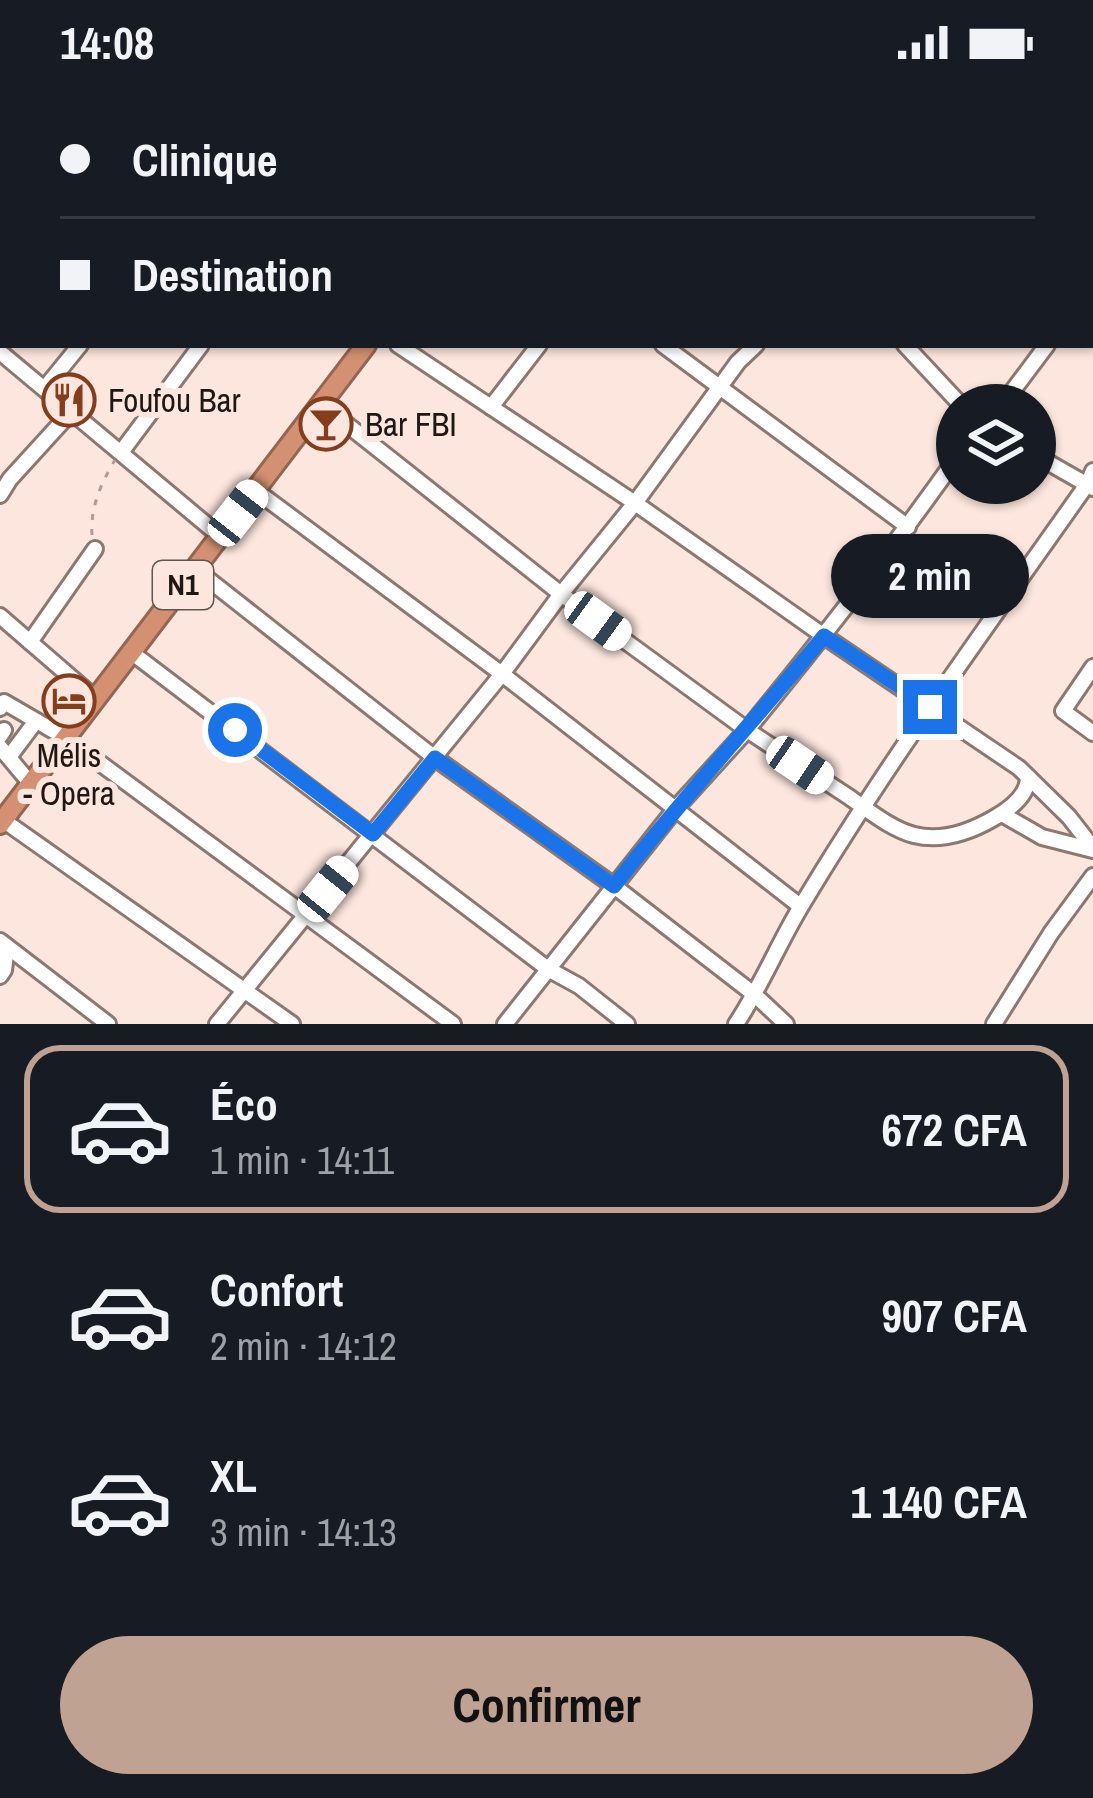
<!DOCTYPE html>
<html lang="fr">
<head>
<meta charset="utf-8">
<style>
	:root { --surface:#171b24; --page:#242831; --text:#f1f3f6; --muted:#9ea1a6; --line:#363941; --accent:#c0a293 }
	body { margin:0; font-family:"Archivo Narrow",sans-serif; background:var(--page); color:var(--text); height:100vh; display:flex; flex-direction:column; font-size:45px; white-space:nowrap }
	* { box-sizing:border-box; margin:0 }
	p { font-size:39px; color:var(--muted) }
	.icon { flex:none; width:66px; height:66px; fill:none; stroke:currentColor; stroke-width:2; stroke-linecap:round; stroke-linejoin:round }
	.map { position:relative; height:940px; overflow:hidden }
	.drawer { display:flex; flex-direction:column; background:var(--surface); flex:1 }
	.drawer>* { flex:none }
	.guide { position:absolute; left:0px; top:0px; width:1095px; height:264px; box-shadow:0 3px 9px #0004; display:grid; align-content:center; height:264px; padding:0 60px; background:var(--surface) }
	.tools { position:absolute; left:936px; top:300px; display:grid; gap:24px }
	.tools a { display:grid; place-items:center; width:120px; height:120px; border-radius:50%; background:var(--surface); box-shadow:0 3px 9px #0004; font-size:60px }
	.end { position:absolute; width:54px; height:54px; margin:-27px; border:15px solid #1a73e8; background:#fff; box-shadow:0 0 0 6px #fff }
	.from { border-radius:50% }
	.bubble { position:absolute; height:84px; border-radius:42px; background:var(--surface); box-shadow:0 3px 9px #0004; font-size:39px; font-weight:700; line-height:84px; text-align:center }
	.car { position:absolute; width:36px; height:72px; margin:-36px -18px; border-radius:15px; box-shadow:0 0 9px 3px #0007; background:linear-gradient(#fff 24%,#345 0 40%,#fff 0 76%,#345 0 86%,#fff 0) }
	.guide b { display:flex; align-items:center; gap:42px; height:114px; font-size:45px }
	.guide b+b { border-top:3px solid var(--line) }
	.guide i { width:30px; height:30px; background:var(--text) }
	ul { padding:21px 0 0; list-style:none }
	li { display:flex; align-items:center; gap:36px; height:168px; margin:0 24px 18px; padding:0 36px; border:6px solid transparent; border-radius:36px }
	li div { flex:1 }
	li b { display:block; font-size:45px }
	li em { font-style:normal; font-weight:700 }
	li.on { border-color:var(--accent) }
	li>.icon { width:108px; height:108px; stroke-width:1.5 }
	.action { display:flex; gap:24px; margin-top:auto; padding:24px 60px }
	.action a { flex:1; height:138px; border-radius:72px; background:var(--accent); color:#111; font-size:48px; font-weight:700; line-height:138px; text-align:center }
	.status { display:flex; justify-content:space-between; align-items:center; height:84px; padding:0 60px; background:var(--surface); direction:ltr }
	.status svg { height:33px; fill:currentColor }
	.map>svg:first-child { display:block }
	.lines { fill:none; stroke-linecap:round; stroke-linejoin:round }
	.minor-casing { stroke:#8c7870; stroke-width:20 }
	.highway-casing { stroke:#946651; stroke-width:24 }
	.path { stroke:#ae9d96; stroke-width:3; stroke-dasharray:6 9; stroke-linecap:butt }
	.minor { stroke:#fff; stroke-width:14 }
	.highway { stroke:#d39072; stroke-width:18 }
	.route { stroke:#1a73e8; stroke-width:15 }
	.labels { text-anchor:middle; stroke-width:12; stroke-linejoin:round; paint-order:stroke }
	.shield { fill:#fce6dd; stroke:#615550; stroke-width:3 }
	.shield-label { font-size:30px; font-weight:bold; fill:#1f1714 }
	.poi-label { font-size:33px; fill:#1f1714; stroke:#fce6dd; text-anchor:start }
</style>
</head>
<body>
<div class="status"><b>14:08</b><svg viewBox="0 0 49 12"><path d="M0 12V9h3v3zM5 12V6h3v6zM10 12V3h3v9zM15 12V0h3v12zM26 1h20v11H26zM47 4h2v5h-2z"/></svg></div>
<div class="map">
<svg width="1093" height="940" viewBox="0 0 1093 940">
	<rect width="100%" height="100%" fill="#fce6dd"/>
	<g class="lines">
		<g class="minor-casing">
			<g id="minor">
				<path d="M71 0 75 3"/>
				<path d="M274 0 278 3"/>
				<path d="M475 0 479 3"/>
				<path d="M1026 0 1030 3"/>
				<path d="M388 3 390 0"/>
				<path d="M1057 3 1060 0"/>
				<path d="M1092 53 1093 54"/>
				<path d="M0 79 3 82"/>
				<path d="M0 200 3 196"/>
				<path d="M1092 200 1093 198"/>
				<path d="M398 261 635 419 824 552 1019 684 1069 733 1093 764"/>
				<path d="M663 261 908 443"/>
				<path d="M905 261 961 321"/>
				<path d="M0 268 220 452"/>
				<path d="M45 304 80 261"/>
				<path d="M321 320 561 510 747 646 676 724 505 940"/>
				<path d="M1002 321 1047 261"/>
				<path d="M491 323 539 261"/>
				<path d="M122 367 201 261"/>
				<path d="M1035 371 1093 404"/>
				<path d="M957 373C891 467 820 557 747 646 781 668 815 691 849 713 868 726 891 745 914 751 942 758 970 748 994 734 1010 725 1028 712 1028 693"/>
				<path d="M255 406 502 590 800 822"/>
				<path d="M0 411 10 395 72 327"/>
				<path d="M195 485 435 674 614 802 755 911 786 940"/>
				<path d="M0 532 96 615"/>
				<path d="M30 558 95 465"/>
				<path d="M131 568 548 885 579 902 627 940"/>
				<path d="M1093 583 1063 627 1093 649"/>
				<path d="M0 624 4 618 66 654 453 940"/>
				<path d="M0 652 4 646"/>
				<path d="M0 663 31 700"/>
				<path d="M9 673 36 637"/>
				<path d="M1002 730 1042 753 1093 766"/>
				<path d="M3 736 292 940"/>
				<path d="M0 857 108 940"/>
				<path d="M0 892 4 886 7 863"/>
				<path d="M217 940 502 590 561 510 635 419 738 278 756 261"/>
				<path d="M736 940C762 901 779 858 803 819 890 674 991 537 1088 399L1093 387"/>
				<path d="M994 940 1051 849 1093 792"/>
			</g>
		</g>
		<g class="highway-casing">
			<g id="highway">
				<path d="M564 3 567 0"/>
				<path d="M0 740 366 261"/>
			</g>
		</g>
		<path class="path" d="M92 451C90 424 101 399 115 376"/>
		<use href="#minor" class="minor"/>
		<use href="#highway" class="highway"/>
	</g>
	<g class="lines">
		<path class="route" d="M235 646 373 750 435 674 614 802C681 716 755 636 824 552L930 623"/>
	</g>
	<defs>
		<g id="restaurant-ring" transform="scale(2.7)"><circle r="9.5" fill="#fce6dd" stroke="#853e1b" stroke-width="1.5"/><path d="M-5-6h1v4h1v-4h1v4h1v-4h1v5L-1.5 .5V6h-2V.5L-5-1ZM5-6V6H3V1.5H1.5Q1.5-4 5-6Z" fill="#853e1b"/></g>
		<g id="bar-ring" transform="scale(2.7)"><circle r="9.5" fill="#fce6dd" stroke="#853e1b" stroke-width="1.5"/><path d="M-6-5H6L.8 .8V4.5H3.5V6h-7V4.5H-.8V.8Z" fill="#853e1b"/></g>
		<g id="hotel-ring" transform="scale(2.7)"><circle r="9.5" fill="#fce6dd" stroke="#853e1b" stroke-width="1.5"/><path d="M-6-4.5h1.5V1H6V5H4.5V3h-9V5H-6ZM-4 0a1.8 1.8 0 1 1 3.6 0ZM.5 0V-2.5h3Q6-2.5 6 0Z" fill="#853e1b"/></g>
	</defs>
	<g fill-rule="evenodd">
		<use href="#restaurant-ring" x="69" y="316"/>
		<use href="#bar-ring" x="326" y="340"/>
		<use href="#hotel-ring" x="69" y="617"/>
	</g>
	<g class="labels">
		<rect class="shield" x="153" y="477" width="60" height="48" rx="9"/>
		<g class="shield-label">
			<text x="183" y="511">N1</text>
		</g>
		<g class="poi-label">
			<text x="108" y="328">Foufou Bar</text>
			<text x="365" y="352">Bar FBI</text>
			<text x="69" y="683" text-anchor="middle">Mélis<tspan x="69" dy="38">- Opera</tspan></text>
		</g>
	</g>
</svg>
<div class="tools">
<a><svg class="icon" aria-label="layers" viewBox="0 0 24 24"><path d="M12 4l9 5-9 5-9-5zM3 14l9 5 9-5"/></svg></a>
</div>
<i class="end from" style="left:235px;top:646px"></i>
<i class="end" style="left:930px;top:623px"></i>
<div class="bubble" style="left:831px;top:450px;width:198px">2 min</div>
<i class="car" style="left:238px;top:429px;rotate:38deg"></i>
<i class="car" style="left:598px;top:537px;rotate:126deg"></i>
<i class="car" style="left:800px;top:681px;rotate:124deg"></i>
<i class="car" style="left:328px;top:805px;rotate:39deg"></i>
<div class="guide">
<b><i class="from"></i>Clinique</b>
<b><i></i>Destination</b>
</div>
</div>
<section class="drawer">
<ul>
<li class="on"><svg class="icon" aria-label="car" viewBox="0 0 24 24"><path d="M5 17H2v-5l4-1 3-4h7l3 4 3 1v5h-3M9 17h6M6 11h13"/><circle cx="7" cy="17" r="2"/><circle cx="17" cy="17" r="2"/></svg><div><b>Éco</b><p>1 min · 14:11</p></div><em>672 CFA</em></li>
<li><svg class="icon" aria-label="car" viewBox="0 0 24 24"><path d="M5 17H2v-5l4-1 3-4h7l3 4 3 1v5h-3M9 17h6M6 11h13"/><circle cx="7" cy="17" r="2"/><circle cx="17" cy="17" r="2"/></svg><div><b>Confort</b><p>2 min · 14:12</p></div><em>907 CFA</em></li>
<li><svg class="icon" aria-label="car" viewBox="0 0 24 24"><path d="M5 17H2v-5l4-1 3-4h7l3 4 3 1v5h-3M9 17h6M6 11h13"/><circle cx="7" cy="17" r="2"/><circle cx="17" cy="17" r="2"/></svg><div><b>XL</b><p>3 min · 14:13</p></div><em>1 140 CFA</em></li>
</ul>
<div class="action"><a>Confirmer</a></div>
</section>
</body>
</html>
